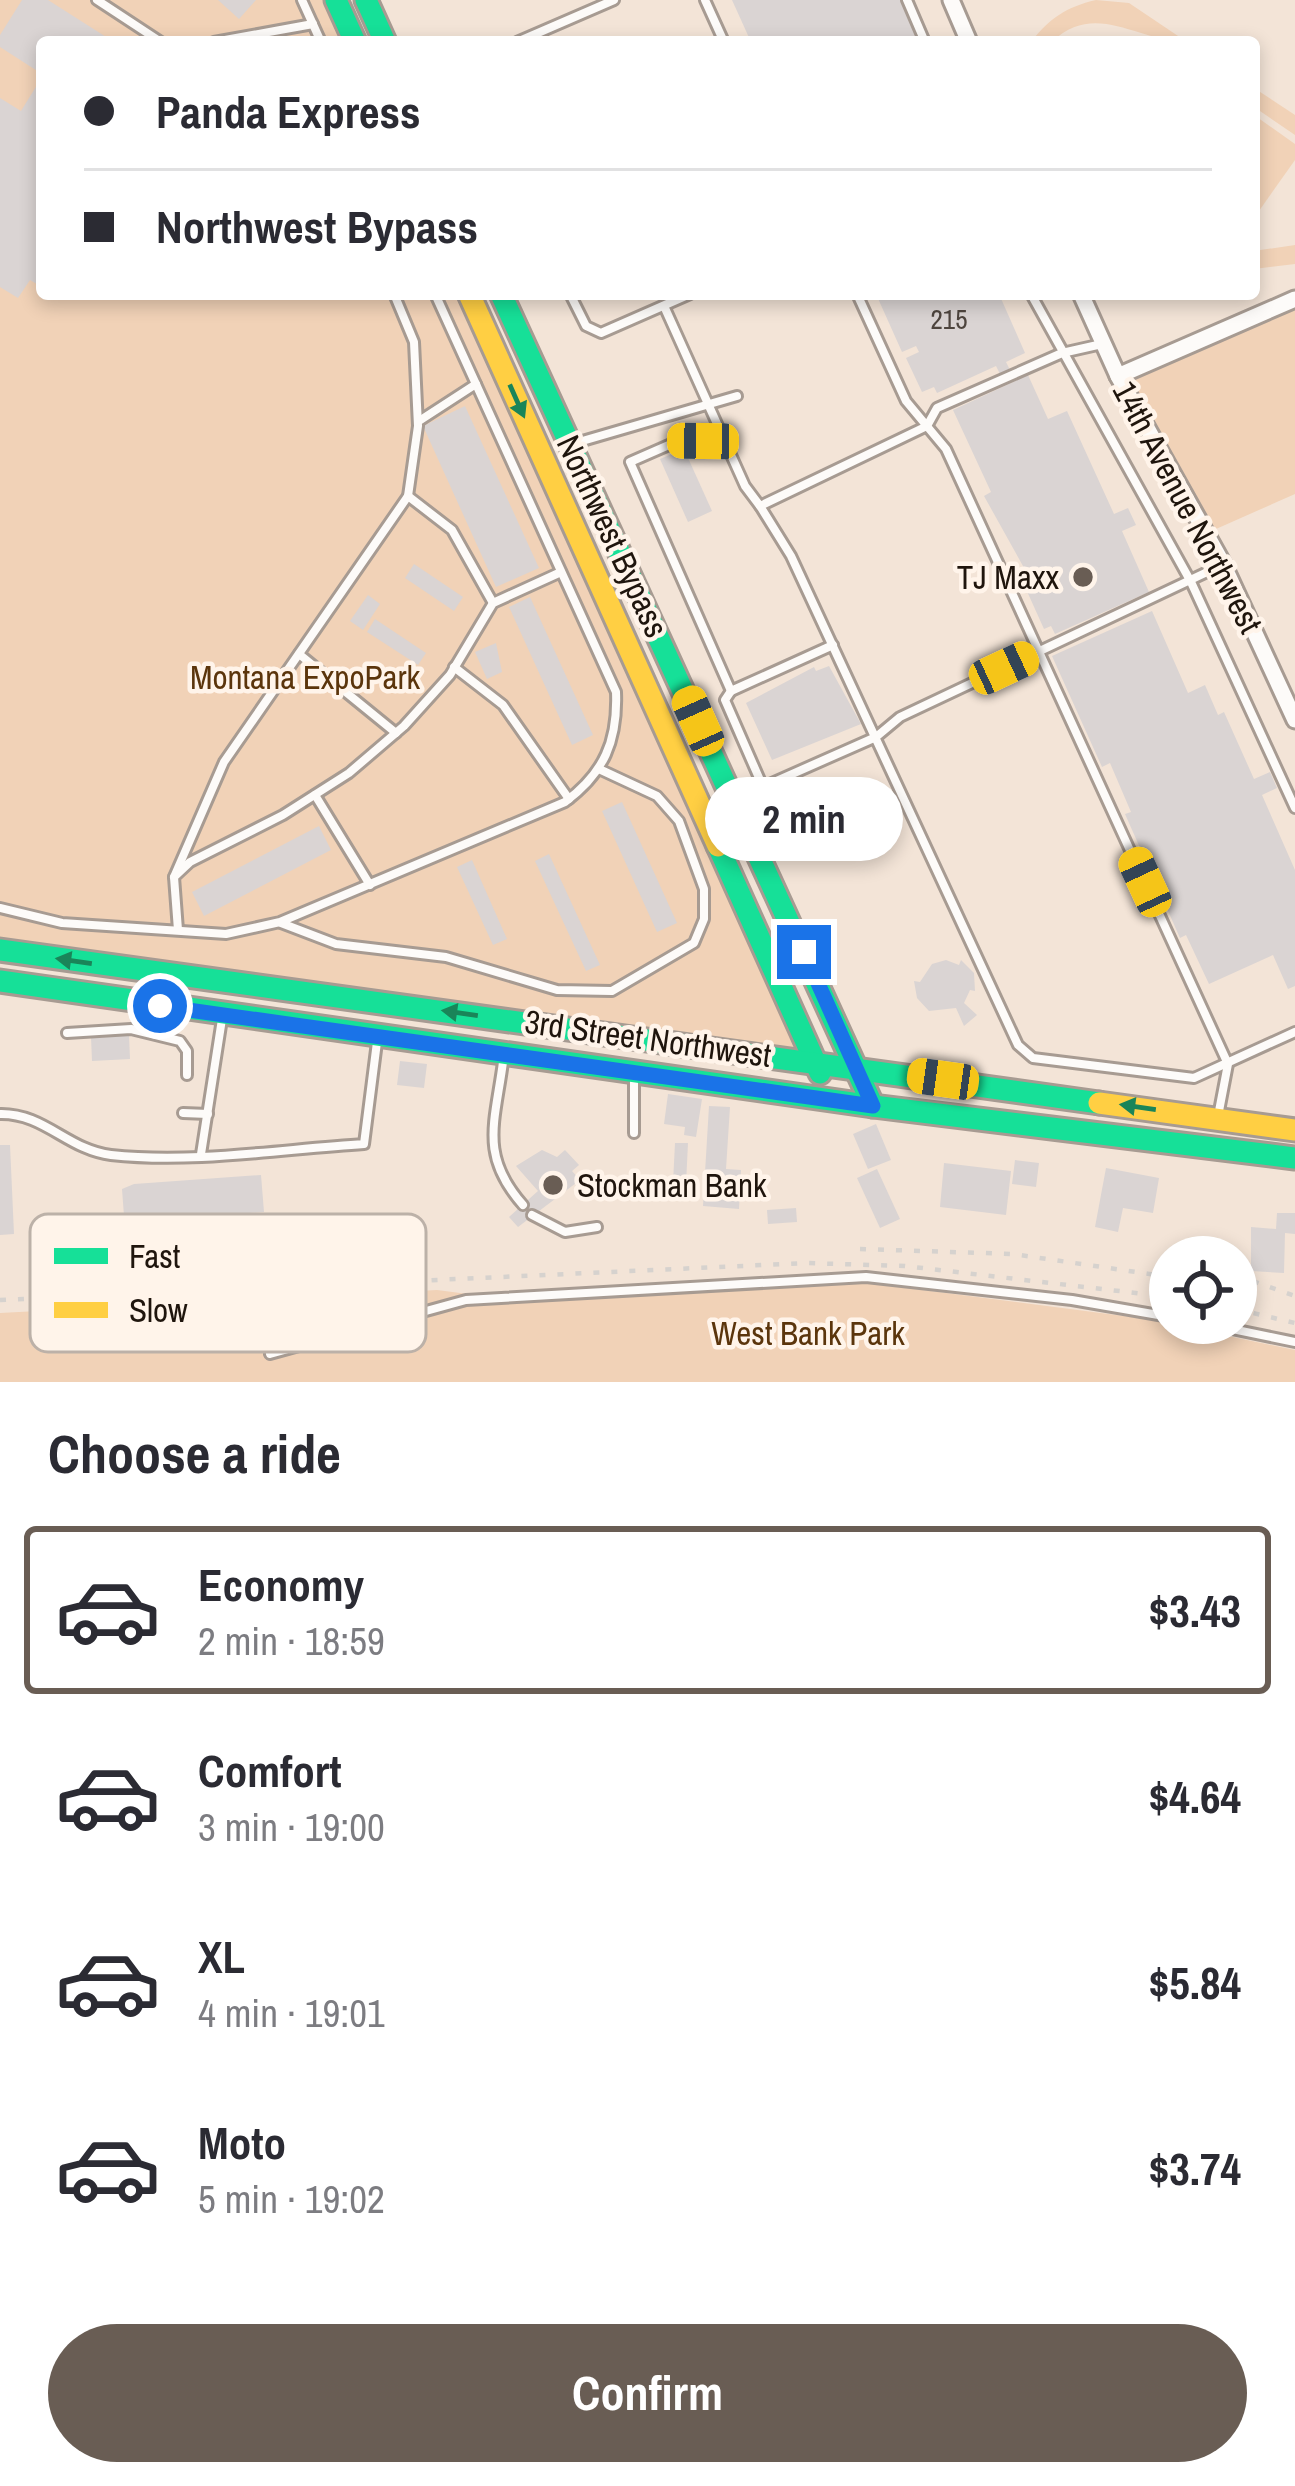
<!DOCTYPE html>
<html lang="en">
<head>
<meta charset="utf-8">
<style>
	:root { --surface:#fff; --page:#f7f7f7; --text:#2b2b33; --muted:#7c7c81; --line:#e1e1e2; --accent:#695d54 }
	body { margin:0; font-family:"Archivo Narrow",sans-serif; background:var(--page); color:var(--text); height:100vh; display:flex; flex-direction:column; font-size:45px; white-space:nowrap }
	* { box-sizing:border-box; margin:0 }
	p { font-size:39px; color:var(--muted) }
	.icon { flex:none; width:66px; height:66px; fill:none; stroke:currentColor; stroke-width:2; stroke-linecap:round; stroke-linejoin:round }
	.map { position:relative; height:1382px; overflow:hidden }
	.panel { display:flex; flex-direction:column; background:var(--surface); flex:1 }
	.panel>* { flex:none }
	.top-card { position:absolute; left:36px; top:36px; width:1224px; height:264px; border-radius:12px; box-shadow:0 6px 18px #0003; display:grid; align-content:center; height:264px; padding:0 48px; background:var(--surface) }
	.fabs { position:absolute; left:1149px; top:1236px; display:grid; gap:24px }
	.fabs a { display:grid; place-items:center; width:108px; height:108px; border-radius:50%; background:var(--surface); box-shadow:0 6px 18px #0003; font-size:60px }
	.end { position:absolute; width:54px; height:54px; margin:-27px; border:15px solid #1a73e8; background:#fff; box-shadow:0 0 0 6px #fff }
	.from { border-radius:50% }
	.bubble { position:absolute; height:84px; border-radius:42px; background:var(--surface); box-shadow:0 6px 18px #0003; font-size:39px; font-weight:700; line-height:84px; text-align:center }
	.car { position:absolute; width:36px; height:72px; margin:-36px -18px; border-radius:15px; box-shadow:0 0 9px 3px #0007; background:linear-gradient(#f5c518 24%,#345 0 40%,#f5c518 0 76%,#345 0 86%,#f5c518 0) }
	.top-card b { display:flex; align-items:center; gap:42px; height:114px; font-size:45px }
	.top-card b+b { border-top:3px solid var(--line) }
	.top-card i { width:30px; height:30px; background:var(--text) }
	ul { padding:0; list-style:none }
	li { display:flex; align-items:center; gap:36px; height:168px; margin:0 24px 18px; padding:0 24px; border:6px solid transparent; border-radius:12px }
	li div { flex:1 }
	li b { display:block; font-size:45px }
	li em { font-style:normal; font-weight:700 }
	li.active { border-color:var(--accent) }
	li>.icon { width:108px; height:108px; stroke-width:1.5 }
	h2 { padding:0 48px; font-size:54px; line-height:144px }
	.primary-button { display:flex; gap:24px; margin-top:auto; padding:24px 48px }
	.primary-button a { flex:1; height:138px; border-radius:72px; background:var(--accent); color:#fff; font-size:48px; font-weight:700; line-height:138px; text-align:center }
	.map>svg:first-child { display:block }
	.green { fill:#f1d2b7 }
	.building { fill:#dad4d3 }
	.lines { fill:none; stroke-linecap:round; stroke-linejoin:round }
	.lane-casing { stroke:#a79b92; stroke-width:14 }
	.street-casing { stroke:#a79b92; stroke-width:21 }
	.fast-casing { stroke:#a79b92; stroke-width:27 }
	.slow-casing { stroke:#a79b92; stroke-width:27 }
	.lane { stroke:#fdfbf9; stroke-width:8 }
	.street { stroke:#fdfbf9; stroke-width:15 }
	.fast { stroke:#16e098; stroke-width:21 }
	.slow { stroke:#ffcf43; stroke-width:21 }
	.rail { stroke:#d6d2ce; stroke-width:4.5; stroke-dasharray:6 12; stroke-linecap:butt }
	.oneway { fill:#1a8559 }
	.route { stroke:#1a73e8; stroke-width:15 }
	.poi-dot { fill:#695d54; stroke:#fff4ea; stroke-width:4.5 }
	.labels { text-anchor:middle; stroke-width:9; stroke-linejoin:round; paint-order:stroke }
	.number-label { font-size:27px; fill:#4e453e }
	.street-label { font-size:33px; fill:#1f150d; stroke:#fff4ea }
	.poi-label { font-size:33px; fill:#1f150d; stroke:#fff4ea; text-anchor:end }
	.park-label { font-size:33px; fill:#5b350c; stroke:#fff4ea }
	.key { fill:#fff4ea; stroke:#bcb1a8; stroke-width:3 }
	.key-label { font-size:33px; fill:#1f150d }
</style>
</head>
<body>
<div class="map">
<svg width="1295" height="1382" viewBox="0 0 1295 1382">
	<rect width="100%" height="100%" fill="#f3e4d7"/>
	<g class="green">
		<path d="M0 0H336L355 42H42V294H468L814 1060 0 950Z"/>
		<path d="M1096 0 1129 3 1187 42C1137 42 1096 0 1052 42H1031C1050 18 1066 7 1096 0Z"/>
		<path d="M1254 88 1295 115V135L1254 107Z"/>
		<path d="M1254 115 1295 144V160L1254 218Z"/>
		<path d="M1295 245V264L1254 269V251Z"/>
		<path d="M1295 299V494L1207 533 1118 376Z"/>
		<path d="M860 1282 1147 1319 1295 1350V1382H0V1313L437 1290 506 1299Z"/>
	</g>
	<g class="building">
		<path d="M22 0H48L114 42H42V74L0 47V35Z"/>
		<path d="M218 0H256L239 19Z"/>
		<path d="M732 0H900L919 42H751Z"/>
		<path d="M42 77V287L30 280 18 298 0 287V98L21 111Z"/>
		<path d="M876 294H999L1025 353 1006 362 1010 370 1000 374 996 366 937 393 934 387 922 392 906 358 919 352 916 346 902 352Z"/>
		<path d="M1028 375 1048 419 1067 411 1114 514 1128 508 1136 525 1122 531 1149 592 1055 634 1051 626 1044 629 1021 578 1028 575 984 496 991 492 953 410Z"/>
		<path d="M465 406 539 568 496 587 423 426Z"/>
		<path d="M684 449 712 511 688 522 660 459Z"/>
		<path d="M414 564 463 597 454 611 405 578Z"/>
		<path d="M368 595 380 604 363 630 350 621Z"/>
		<path d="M530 597 593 735 572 745 509 607Z"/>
		<path d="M1152 611 1188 693 1205 685 1218 715 1224 712 1254 779 1270 772 1277 788 1262 795 1295 870V986L1288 989 1273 955 1209 984 1186 935 1180 938 1125 814 1131 812 1110 763 1102 767 1052 656Z"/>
		<path d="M375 619 426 653 418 665 367 632Z"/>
		<path d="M496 643 502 672 487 679 475 652Z"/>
		<path d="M829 666 861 724 772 760 746 703 814 667 816 671Z"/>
		<path d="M834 783 850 818 824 830 829 841 803 853 781 806Z"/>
		<path d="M622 802 677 923 657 932 602 811Z"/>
		<path d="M319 826 331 850 204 916 192 892Z"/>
		<path d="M549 854 600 965 586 971 535 861Z"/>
		<path d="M472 860 507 939 493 945 457 867Z"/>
		<path d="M946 960 959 965 961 960 974 973 975 991 970 990 964 1003 977 1015 964 1026 956 1008 929 1011 917 998 914 981 920 982 932 964Z"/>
		<path d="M129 1035 130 1059 92 1061 91 1037Z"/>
		<path d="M400 1061 427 1064 424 1088 397 1085Z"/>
		<path d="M668 1094 702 1099 696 1137 684 1135 685 1127 664 1124Z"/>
		<path d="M709 1106 730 1107 726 1169 741 1170 739 1209 703 1206Z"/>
		<path d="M876 1124 891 1160 868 1169 853 1134Z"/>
		<path d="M675 1143H688L686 1184 673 1183Z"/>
		<path d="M0 1145H10L14 1234 0 1235Z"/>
		<path d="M542 1150 557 1157 565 1150 579 1165 572 1171 580 1180 518 1227 509 1217 538 1191 516 1166Z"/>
		<path d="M1015 1160 1039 1163 1036 1187 1012 1184Z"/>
		<path d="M944 1163 1011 1171 1006 1215 940 1207Z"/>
		<path d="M1106 1168 1159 1178 1153 1213 1123 1208 1118 1232 1095 1227Z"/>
		<path d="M877 1169 900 1219 880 1228 857 1178Z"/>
		<path d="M261 1175 264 1212 135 1221 134 1215 124 1216 122 1189 134 1184Z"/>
		<path d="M796 1208 797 1222 768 1224 767 1210Z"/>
		<path d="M1277 1213H1295V1234L1285 1233 1284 1273 1251 1271V1227L1276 1229Z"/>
	</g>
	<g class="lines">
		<g class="lane-casing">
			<g id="lane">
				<path d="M97 0 161 42"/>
				<path d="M302 0 321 42"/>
				<path d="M705 0 724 42"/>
				<path d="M907 0 925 42"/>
				<path d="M214 42 313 24"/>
				<path d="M517 42 614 0"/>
				<path d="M570 294 586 326 601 333 690 294"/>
				<path d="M857 294 906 401 946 449 1228 1064 1219 1111"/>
				<path d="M1031 294 1191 582 1295 808"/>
				<path d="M664 306 745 486 760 506 927 426 937 408 1062 353 1102 344"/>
				<path d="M419 421 476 384"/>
				<path d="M724 441H678L630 462 731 691 833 645"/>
				<path d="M572 444 737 396"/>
				<path d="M408 496 452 530 493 603"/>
				<path d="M760 506 791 556 1018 1045 1033 1058 1194 1078 1295 1032"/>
				<path d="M299 654 396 733"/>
				<path d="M454 667 503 705 569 799"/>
				<path d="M731 691 725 700 763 787"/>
				<path d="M315 795 370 885"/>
				<path d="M706 812 876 737 900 717 1222 565"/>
				<path d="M174 877 224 762 408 496 418 426 414 342 394 294"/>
				<path d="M0 908 62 923 226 934 280 922 565 802C604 773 618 741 616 692L435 294"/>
				<path d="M281 923 336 944 446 957 557 990 612 991 694 943 704 919V889L679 821 657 796 599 769"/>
				<path d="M178 930 174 877 190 862 283 815 349 773 404 726 450 675 493 603 561 572"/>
				<path d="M67 1033 131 1029 180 1041 187 1051V1075"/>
				<path d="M503 1062C495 1123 479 1155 523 1205"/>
				<path d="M183 1113 208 1114"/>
				<path d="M0 1114C44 1113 68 1150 111 1155 193 1164 283 1149 364 1144L377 1042"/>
				<path d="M634 1133V1080"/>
				<path d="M201 1154 222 1019"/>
				<path d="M532 1215 565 1232 597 1227"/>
				<path d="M1203 1323 1295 1342"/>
				<path d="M270 1354 466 1300 866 1277 1072 1300 1170 1317"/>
			</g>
		</g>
		<g class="street-casing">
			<g id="street">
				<path d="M951 0 969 42"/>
				<path d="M1081 294 1118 376 1223 564 1295 720"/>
				<path d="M1118 376 1295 299"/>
			</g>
		</g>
		<g class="fast-casing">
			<g id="fast">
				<path d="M336 0 355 42"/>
				<path d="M366 0 385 42"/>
				<path d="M501 294 873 1106"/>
				<path d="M718 846 820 1073"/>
				<path d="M0 950 1099 1103"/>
				<path d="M0 981 873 1106 1295 1158"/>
			</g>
		</g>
		<g class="slow-casing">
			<g id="slow">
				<path d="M469 294 718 846"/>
				<path d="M1099 1103 1295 1130"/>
			</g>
		</g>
		<use href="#lane" class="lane"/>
		<use href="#street" class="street"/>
		<use href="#fast" class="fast"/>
		<use href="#slow" class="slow"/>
		<g class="rail">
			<path d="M860 1249 1013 1254 1170 1277"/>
			<path d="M1236 1275 1295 1296"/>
			<path d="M0 1300 806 1263 905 1266 1170 1297"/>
			<path d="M1236 1309 1295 1323"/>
		</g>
	</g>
	<defs><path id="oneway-solid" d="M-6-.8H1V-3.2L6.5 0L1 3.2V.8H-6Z" transform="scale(3)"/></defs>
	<g class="oneway">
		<use href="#oneway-solid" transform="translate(517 401) rotate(66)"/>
		<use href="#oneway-solid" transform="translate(74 961) rotate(-172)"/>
		<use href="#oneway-solid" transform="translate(460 1013) rotate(-172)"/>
		<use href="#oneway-solid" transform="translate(1138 1107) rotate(-172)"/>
	</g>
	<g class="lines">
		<path class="route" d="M160 1006 873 1106 804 952"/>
	</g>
	<g class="poi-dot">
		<circle cx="1083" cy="577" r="12"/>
		<circle cx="553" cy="1185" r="12"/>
	</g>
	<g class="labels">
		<g class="number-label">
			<text x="949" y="329">215</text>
		</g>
		<g class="street-label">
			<text transform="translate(1188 507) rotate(62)" y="12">14th Avenue Northwest</text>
			<text transform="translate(613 536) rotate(65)" y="12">Northwest Bypass</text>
			<text transform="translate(648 1038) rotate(8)" y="12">3rd Street Northwest</text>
		</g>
		<g class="poi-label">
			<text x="1059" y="589">TJ Maxx</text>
			<text x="577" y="1197" text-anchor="start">Stockman Bank</text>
		</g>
		<g class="park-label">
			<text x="305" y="689">Montana ExpoPark</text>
			<text x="808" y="1345">West Bank Park</text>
		</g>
	</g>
	<rect x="30" y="1214" width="396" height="138" rx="18" class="key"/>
	<rect x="54" y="1248" width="54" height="16" fill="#16e098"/>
	<rect x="54" y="1302" width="54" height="16" fill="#ffcf43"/>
	<g class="key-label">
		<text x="129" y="1268">Fast</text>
		<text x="129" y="1322">Slow</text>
	</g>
</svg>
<div class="fabs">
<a><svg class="icon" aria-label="locate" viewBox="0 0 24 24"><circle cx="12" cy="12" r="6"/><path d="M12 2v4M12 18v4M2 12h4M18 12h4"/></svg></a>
</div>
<i class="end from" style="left:160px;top:1006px"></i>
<i class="end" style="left:804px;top:952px"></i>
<div class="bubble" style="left:705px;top:777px;width:198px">2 min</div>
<i class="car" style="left:703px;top:441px;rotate:271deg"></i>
<i class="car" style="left:1004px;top:668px;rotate:65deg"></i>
<i class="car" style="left:698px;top:721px;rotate:336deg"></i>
<i class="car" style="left:1145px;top:882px;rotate:335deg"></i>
<i class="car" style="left:943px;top:1079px;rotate:278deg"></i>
<div class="top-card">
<b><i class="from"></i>Panda Express</b>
<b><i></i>Northwest Bypass</b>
</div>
</div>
<section class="panel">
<h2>Choose a ride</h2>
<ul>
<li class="active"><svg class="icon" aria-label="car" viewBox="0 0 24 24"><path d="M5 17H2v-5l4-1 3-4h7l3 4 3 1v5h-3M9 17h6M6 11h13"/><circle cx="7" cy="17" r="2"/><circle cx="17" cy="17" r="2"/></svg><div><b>Economy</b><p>2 min · 18:59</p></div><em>$3.43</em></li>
<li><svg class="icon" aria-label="car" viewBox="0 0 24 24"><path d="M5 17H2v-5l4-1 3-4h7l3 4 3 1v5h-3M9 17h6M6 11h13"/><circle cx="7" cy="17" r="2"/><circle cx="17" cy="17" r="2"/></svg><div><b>Comfort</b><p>3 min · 19:00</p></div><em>$4.64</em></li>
<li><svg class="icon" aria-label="car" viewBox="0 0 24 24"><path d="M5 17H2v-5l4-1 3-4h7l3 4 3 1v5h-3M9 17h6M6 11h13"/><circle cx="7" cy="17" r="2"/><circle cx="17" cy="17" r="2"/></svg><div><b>XL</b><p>4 min · 19:01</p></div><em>$5.84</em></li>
<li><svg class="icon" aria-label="car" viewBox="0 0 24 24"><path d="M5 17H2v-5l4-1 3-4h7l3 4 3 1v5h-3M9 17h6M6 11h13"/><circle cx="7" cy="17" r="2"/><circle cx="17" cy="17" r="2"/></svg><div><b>Moto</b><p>5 min · 19:02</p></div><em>$3.74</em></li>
</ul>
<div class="primary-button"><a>Confirm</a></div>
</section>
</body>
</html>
